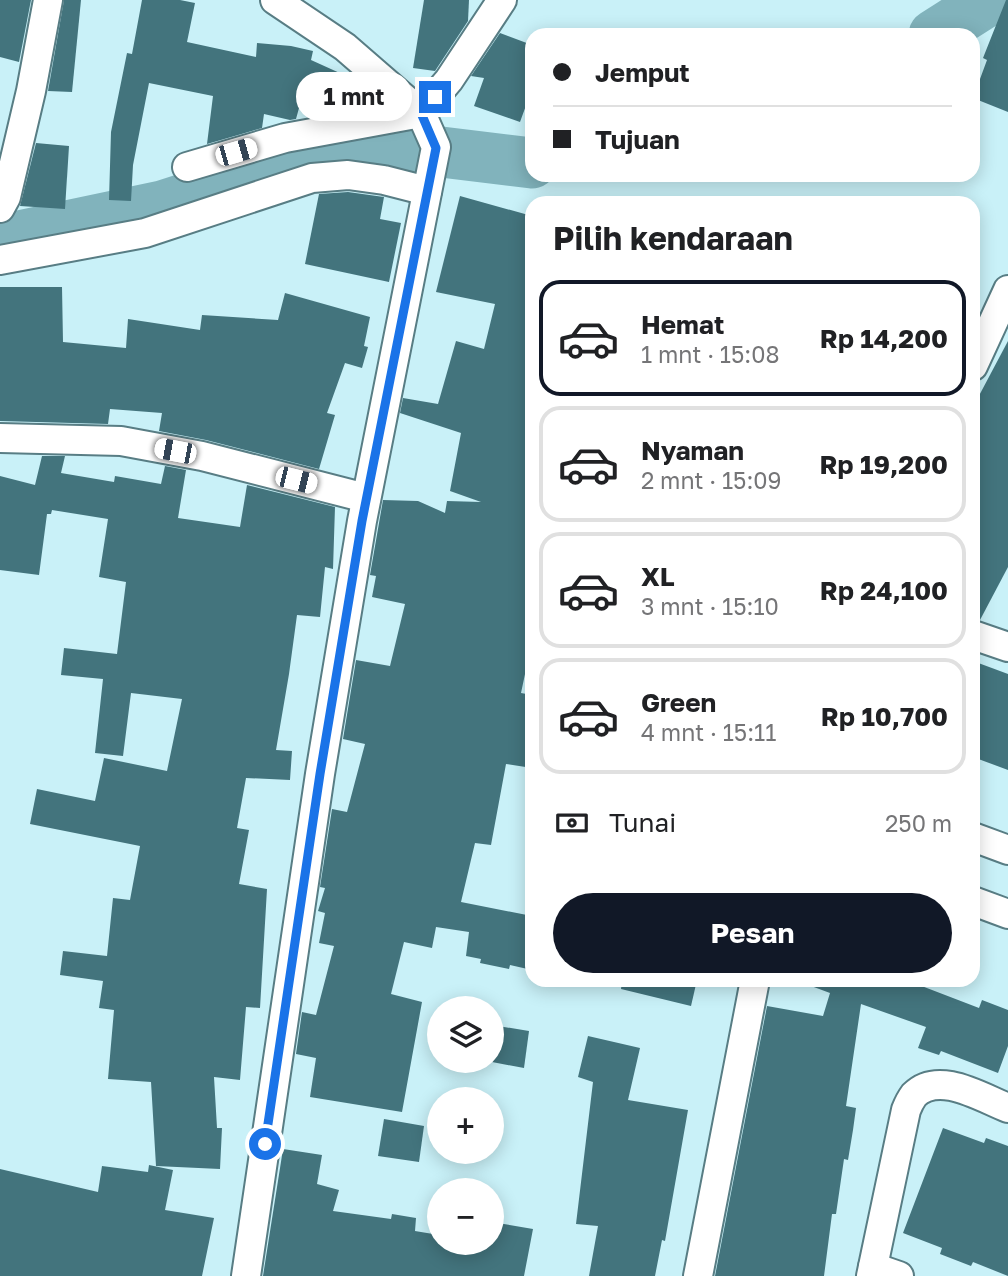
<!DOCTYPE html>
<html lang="id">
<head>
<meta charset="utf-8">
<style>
	:root { --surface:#fff; --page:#f6f6f6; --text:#202124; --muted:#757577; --line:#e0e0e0; --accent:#111827 }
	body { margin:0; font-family:"Golos Text",sans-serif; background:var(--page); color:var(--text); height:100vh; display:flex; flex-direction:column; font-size:26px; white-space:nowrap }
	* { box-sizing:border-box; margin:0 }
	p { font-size:23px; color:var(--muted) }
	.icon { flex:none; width:38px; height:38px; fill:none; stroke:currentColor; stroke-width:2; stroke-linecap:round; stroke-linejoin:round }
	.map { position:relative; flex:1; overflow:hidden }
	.details { position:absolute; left:525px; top:196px; width:455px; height:791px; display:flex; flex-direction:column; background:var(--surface); border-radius:21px; box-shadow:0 4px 18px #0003 }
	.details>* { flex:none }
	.hud { position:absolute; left:525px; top:28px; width:455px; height:154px; border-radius:21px; box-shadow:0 4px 18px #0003; display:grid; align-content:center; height:154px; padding:0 28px; background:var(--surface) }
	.fabs { position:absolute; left:427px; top:996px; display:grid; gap:14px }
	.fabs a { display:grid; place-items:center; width:77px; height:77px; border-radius:50%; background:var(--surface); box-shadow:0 4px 18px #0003; font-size:35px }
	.end { position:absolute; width:32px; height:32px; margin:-16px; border:9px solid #1a73e8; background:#fff; box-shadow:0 0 0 4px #fff }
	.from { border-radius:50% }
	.bubble { position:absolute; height:49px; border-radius:24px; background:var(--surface); box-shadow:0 4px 18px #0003; font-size:23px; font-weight:700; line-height:49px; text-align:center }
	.car { position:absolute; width:21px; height:42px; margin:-21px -10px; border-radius:9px; box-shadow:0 0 5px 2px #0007; background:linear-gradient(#fff 24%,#345 0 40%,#fff 0 76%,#345 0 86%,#fff 0) }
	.hud b { display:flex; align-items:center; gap:24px; height:66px; font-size:26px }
	.hud b+b { border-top:2px solid var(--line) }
	.hud i { width:18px; height:18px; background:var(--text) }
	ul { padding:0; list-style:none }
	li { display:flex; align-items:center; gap:21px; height:116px; margin:0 14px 10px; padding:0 14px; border:4px solid var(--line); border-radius:21px }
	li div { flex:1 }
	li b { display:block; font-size:26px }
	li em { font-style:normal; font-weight:700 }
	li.active { border-color:var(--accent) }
	li>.icon { width:63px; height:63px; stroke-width:1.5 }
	h2 { padding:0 28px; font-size:32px; line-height:84px }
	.pay { display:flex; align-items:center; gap:18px; height:77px; padding:0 28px; font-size:26px }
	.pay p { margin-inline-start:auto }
	.primary-button { display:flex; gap:14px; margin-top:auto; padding:14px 28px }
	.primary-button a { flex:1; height:80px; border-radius:42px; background:var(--accent); color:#fff; font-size:28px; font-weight:700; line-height:80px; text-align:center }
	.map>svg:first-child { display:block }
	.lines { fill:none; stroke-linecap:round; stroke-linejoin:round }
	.river { stroke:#81b3bc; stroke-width:51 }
	.building { fill:#43747d }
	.minor-casing { stroke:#587d84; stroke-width:32 }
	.minor { stroke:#fff; stroke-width:28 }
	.route { stroke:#1a73e8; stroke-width:9 }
</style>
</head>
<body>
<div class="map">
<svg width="1008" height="1276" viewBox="0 0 1008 1276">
	<rect width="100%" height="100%" fill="#c9f1f8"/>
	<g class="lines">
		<g class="river">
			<path d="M934 35 989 0"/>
			<path d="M0 240 162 206 265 173 354 150 392 146 532 163"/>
		</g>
	</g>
	<g class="building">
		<path d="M0 0H31L19 62 0 57Z"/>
		<path d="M64 0H81L72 92 48 91Z"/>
		<path d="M142 0H180L195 3 187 42 256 57 257 43 291 46 313 51 311 60 353 79 351 83 375 95 371 105 336 112 302 97 296 119 290 120 264 114 262 128 207 144 213 96 149 83 133 165 131 201 109 200 111 132 127 53 132 54Z"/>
		<path d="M424 0H469L468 21 435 71 413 68Z"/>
		<path d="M1006 0H1008V112L973 98 987 60 983 58Z"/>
		<path d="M500 33 532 45V89L520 122 474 106 484 78 471 76Z"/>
		<path d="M36 143 69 146 65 209 20 206Z"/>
		<path d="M348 192 384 197 380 219 401 223 389 282 305 264 319 194Z"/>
		<path d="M460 196 532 216V513L526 537 532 538V641L521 693 532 695V768L506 764 491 845 475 843 461 902 532 916V970L510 965 509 969 480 963 481 959 466 956 469 932 436 927 432 948 404 942 391 994 422 1002 402 1112 310 1097 316 1058 296 1054 302 1012 316 1015 334 946 319 943 325 913 318 911 325 888 320 887 332 809 347 812 365 744 343 739 356 660 390 666 405 604 372 597 376 576 370 575 383 500 418 501 445 513 447 501 481 502 450 491 461 433 400 413 403 398 438 404 456 341 484 349 495 304 436 292Z"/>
		<path d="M0 287H62L63 342 126 348 128 319 200 330 202 315 278 320 285 293 370 317 364 346 368 347 362 368 345 363 327 413 335 415 319 469 206 440 159 431 162 413 110 409 108 424 0 421Z"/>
		<path d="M1008 341V567L980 620 973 619V407Z"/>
		<path d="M42 456H65L61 473 114 482 115 476 161 484 165 466 186 470 178 518 240 527 247 485 335 507 333 569 325 567 320 617 297 615 289 674 276 750 292 751 290 780 246 778 237 828 249 830 239 884 267 889 260 1008 246 1007 240 1080 214 1077 217 1128H222L220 1169 156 1166 151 1082 108 1079 114 1010 99 1008 103 981 60 975 63 951 107 956 113 898 130 900 140 846 30 824 37 789 95 801 104 758 167 771 182 699 131 693 123 756 95 753 103 679 61 675 64 648 117 654 126 582 99 577 108 519 52 510 51 514H47L39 575 0 570V476L35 485Z"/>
		<path d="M973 661 1008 674V770L973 757Z"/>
		<path d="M622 980H697L691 1006 621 989Z"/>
		<path d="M803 980H906L979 1008 982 1000 1008 1010V1046L998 1073 941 1051 939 1055 918 1048 926 1027 861 1004 846 1106 856 1108 853 1130 848 1160 844 1159 836 1214H832L824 1276H715L767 1006 823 1016 830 993 803 983Z"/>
		<path d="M492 1025 529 1031 524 1068 492 1062Z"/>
		<path d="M588 1036 640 1048 628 1100 688 1110 665 1241 662 1240 655 1276H589L598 1226 576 1224 593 1082 578 1077Z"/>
		<path d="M384 1119 424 1126 419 1162 378 1156Z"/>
		<path d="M943 1128 984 1143 986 1138 1008 1146V1276L973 1262 971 1266 940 1254 942 1248 903 1233Z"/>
		<path d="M283 1149 322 1155 317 1184 339 1190 333 1211 391 1219 392 1214 416 1218 415 1231 439 1235V1242H492V1222L533 1229 524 1276H263Z"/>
		<path d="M149 1165 173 1170 165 1210 214 1218 202 1276H0V1169L98 1192 102 1166 148 1172Z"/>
	</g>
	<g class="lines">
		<g class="minor-casing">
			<g id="minor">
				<path d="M275 0 345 47 421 113"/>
				<path d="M187 167 285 138 421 113"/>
				<path d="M0 208 6 197 31 91 48 0"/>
				<path d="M0 260 145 233 312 178 348 175 384 180 427 191"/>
				<path d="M973 366 1008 290"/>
				<path d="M0 438 121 441 202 456 366 498"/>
				<path d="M973 635 1008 647"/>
				<path d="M973 837 1008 850"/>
				<path d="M973 901 1008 914"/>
				<path d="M873 1267 899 1276"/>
				<path d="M246 1276 320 774 362 521 436 147 421 113 449 80 502 0"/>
				<path d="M698 1276 755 980"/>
				<path d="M871 1276 906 1110C908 1105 911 1099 914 1095 939 1070 982 1098 1008 1108"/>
			</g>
		</g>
		<use href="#minor" class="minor"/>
	</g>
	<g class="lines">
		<path class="route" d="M265 1144 320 774 362 521 436 148 421 113 435 97"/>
	</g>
</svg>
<div class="fabs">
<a><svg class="icon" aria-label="layers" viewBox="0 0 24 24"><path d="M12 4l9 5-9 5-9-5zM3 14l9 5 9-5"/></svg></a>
<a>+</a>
<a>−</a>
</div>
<i class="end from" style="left:265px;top:1144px"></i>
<i class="end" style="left:435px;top:97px"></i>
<div class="bubble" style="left:296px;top:72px;width:116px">1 mnt</div>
<i class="car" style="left:236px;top:152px;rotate:74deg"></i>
<i class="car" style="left:175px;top:451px;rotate:281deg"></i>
<i class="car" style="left:296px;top:480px;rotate:104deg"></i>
<div class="hud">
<b><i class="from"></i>Jemput</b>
<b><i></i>Tujuan</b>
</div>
<section class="details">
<h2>Pilih kendaraan</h2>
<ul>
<li class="active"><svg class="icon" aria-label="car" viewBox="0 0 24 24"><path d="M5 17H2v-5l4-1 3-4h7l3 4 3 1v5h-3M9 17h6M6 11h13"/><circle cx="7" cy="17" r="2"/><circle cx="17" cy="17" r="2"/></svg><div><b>Hemat</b><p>1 mnt · 15:08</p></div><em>Rp 14,200</em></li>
<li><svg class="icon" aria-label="car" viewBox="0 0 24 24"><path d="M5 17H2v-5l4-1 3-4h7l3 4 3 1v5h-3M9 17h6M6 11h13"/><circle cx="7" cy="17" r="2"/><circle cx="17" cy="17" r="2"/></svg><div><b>Nyaman</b><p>2 mnt · 15:09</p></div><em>Rp 19,200</em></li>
<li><svg class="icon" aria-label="car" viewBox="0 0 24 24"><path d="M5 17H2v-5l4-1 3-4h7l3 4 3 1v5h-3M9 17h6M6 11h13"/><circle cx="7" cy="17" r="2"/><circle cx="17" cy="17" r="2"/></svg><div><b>XL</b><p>3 mnt · 15:10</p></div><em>Rp 24,100</em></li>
<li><svg class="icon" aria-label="car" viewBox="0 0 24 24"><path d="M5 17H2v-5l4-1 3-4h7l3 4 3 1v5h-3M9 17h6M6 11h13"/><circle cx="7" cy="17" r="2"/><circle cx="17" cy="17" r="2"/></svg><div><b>Green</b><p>4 mnt · 15:11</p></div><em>Rp 10,700</em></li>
</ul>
<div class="pay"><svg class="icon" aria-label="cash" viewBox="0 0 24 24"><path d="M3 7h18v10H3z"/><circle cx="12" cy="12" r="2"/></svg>Tunai<p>250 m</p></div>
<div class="primary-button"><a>Pesan</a></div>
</section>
</div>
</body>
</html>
